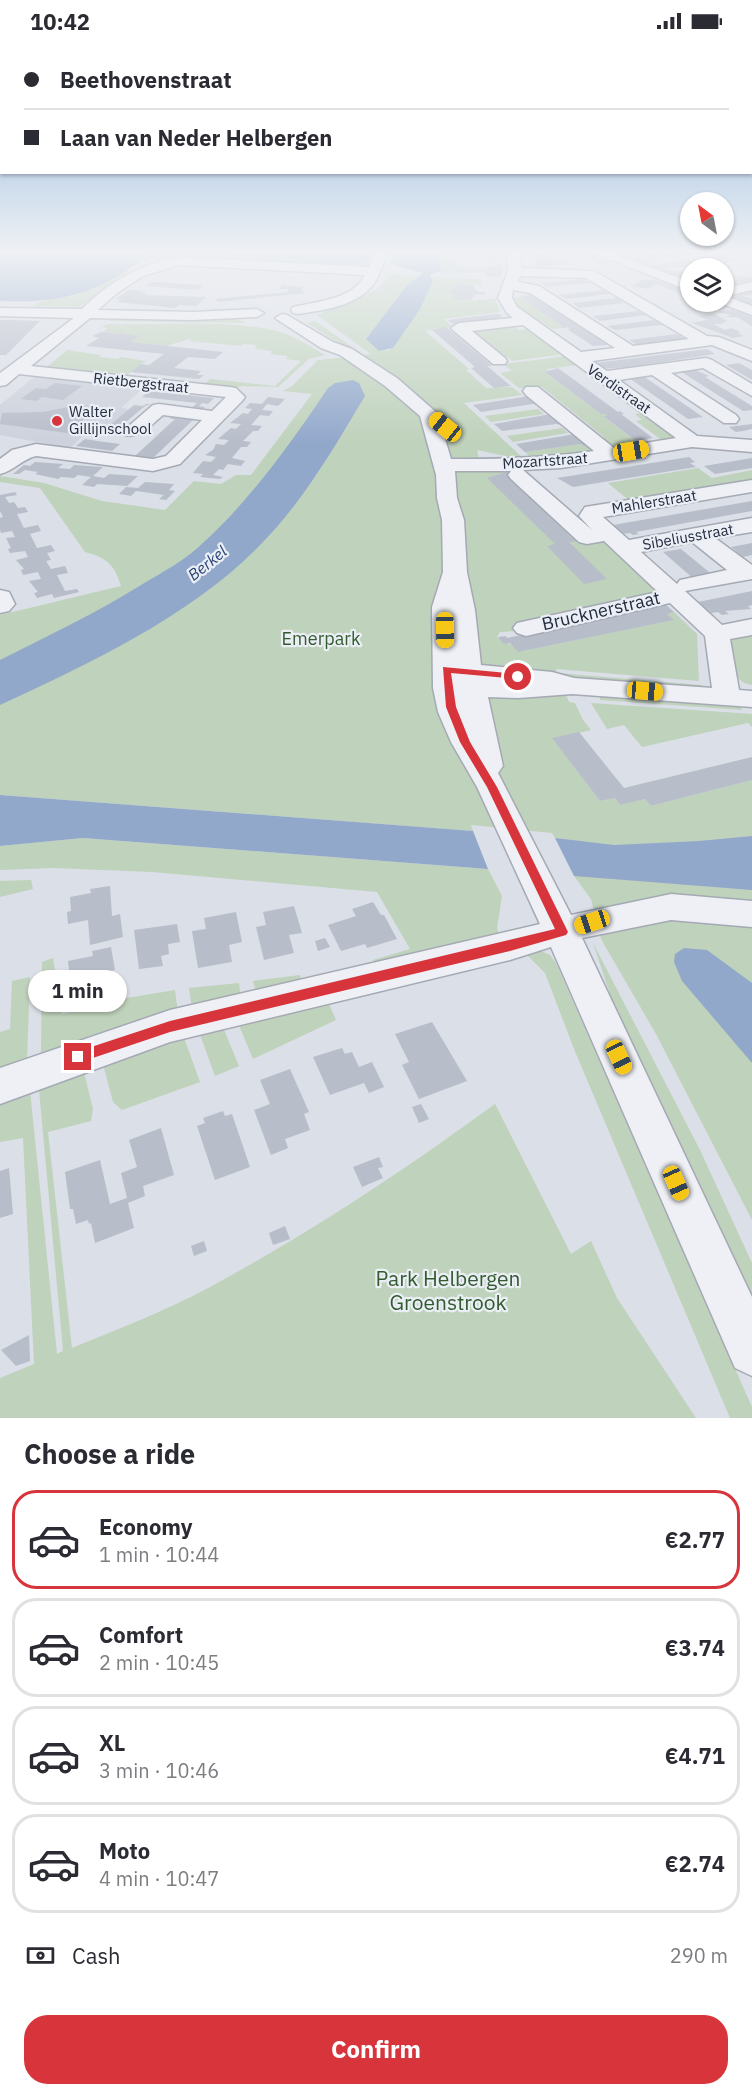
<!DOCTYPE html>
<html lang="en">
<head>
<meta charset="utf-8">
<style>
	:root { --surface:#fff; --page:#f7f7f7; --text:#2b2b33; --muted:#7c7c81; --line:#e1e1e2; --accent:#d8343b }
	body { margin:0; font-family:"IBM Plex Sans",sans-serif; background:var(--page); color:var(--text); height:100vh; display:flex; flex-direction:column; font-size:22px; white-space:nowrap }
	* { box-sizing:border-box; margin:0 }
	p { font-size:20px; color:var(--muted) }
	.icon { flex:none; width:33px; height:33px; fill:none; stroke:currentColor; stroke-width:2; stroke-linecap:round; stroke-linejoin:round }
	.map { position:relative; height:1376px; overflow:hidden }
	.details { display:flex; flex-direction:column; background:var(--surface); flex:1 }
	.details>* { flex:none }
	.top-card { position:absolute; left:0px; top:0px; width:753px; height:132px; box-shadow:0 2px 4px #0004; display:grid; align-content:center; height:132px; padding:0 24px; background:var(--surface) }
	.needle { width:39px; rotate:328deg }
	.buttons { position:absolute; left:680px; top:150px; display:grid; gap:12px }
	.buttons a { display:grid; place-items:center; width:54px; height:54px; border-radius:50%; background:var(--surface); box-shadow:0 2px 4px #0004; font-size:30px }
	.end { position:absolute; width:27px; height:27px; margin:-14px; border:8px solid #d8343b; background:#fff; box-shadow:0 0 0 3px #fff }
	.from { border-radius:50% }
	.bubble { position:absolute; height:42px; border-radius:21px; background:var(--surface); box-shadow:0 2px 4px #0004; font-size:20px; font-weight:700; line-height:42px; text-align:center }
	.car { position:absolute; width:18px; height:36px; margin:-18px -9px; border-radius:8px; box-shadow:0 0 4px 2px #0007; background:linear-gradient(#f5c518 24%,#345 0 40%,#f5c518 0 76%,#345 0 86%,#f5c518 0) }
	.top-card b { display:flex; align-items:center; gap:21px; height:57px; font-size:22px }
	.top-card b+b { border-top:2px solid var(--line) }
	.top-card i { width:15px; height:15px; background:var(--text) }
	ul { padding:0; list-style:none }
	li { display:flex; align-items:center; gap:18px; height:99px; margin:0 12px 9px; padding:0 12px; border:3px solid var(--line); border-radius:24px }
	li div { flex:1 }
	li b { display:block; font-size:22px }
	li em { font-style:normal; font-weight:700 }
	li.selected { border-color:var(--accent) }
	li>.icon { width:54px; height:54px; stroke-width:1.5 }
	h2 { padding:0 24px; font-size:27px; line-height:72px }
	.pay { display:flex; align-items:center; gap:15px; height:66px; padding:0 24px; font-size:22px }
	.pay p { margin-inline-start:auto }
	.button { display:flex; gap:12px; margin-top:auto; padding:12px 24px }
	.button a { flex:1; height:69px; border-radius:24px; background:var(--accent); color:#fff; font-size:24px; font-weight:700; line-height:69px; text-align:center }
	.status { display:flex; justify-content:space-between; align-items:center; height:42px; padding:0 30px; background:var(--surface); direction:ltr }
	.status svg { height:16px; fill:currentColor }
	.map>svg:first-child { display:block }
	.built { fill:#cdd1dc }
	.green { fill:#bfd2bb }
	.water { fill:#92a8cb }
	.building { fill:#b8bdca }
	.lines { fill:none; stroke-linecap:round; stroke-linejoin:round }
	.minor-casing { stroke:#a4a9b4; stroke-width:3 }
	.minor { fill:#eef0f5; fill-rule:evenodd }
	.route { fill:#d8343b }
	.poi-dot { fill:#d8343b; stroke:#eaeef5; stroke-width:2 }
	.labels { text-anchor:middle; stroke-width:4.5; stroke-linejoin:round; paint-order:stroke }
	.far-street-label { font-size:15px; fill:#242b3e; stroke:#eaeef5 }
	.far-poi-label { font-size:15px; fill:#242b3e; stroke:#eaeef5; text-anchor:start }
	.far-water-label { font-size:16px; font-style:italic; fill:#2b4475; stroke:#eaeef5 }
	.street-label { font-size:18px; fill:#242b3e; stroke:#eaeef5 }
	.park-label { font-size:18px; fill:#345b30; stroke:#eaeef5 }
	.near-park-label { font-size:21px; fill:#345b30; stroke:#eaeef5 }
</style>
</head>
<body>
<div class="status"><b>10:42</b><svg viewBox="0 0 49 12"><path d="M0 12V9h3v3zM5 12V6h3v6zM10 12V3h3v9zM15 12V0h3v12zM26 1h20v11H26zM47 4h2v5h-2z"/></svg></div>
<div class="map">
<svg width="752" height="1376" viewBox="0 0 752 1376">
	<rect width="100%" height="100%" fill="#dbdfe7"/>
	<path class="built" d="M34 335 142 347 121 366 129 367 99 392 87 390 70 406 0 393V363Z"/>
	<g class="green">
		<path d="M369 209H376L370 220 361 226C316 223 168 205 135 223L137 221 133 218C145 207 167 210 183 210L358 222Z"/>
		<path d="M439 209H457L456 231H439L441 229Z"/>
		<path d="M126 229H131L80 265 31 264 45 258 77 253Z"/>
		<path d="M391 232 419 234 407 243 366 297 379 309 390 308 430 235 481 237V243L455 242 451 248V253L461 259 495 257 496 260 488 259 497 261 500 270 444 277 453 285 425 289 469 327 466 328 486 346 512 345 522 353 464 361 525 418 477 408 481 427 509 430 605 496 662 550 513 582 517 589 500 590 497 595 523 609 673 578 667 572 674 570 697 592 699 639 556 627 557 631 702 643 703 647 559 634 569 660 575 661 583 678 591 688 553 697 600 759 615 756 620 763 645 757 651 764 752 738V1178L656 992 601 897 591 857 574 834H581L564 797 555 796 552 791 471 783 473 789 0 753V573L121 544C115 523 106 515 85 510L40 446 0 440V434L44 441 102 459 165 468 194 439 221 442 236 433H251L312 352 283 349 292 344 318 318 359 314 307 281 315 279 364 313 371 312 317 273 378 247Z"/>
		<path d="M520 255 565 286 553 287C534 274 525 278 511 257Z"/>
		<path d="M111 277H236L246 281 109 279Z"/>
		<path d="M108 282H116L136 291 118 282C167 283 233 277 280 290 296 295 311 305 325 313L309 317 278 345 242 344 228 348 201 345 210 337 275 344 301 319 286 317 288 314 270 312 273 309 255 307 256 303 244 302 241 304 190 299 192 297H190L166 304 130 300 139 294 103 290 108 286 100 285Z"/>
		<path d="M514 284 519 288 529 287 564 312 512 319 474 289Z"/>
		<path d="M67 308 101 313 99 315 118 317 121 315 146 319 127 333 47 325Z"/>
		<path d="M567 314 578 323 547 327 548 329 545 330 601 372H605L607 374 604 375 641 403 621 406 617 403 606 404 601 400 604 395 542 345 519 346 500 331 512 329 503 322Z"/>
		<path d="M538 367 544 372 491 380 485 374Z"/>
		<path d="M643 371 673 393V396L663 399 636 379 642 378 635 372Z"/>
		<path d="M562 386 568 391 513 400 507 394Z"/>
		<path d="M581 402 584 404 589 403 595 409 533 417 525 410Z"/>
		<path d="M698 426 712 436 752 428V438L630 459 608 441Z"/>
		<path d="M752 592V643C731 641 732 616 729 599Z"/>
		<path d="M600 653 741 663 742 668 600 658Z"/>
		<path d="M591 661 752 672V685L748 681 642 705 624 683 607 687Z"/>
		<path d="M83 796 488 827 502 854 497 886 501 899 376 925 373 918 410 907 377 850 152 830 53 826 0 828V804Z"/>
		<path d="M31 838 33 847 0 855V839Z"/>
		<path d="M593 901 700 1108 752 1221V1268L616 970Z"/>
		<path d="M536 907 550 913 556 921 752 1365V1376H730L574 1007 545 931 526 912Z"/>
		<path d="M53 916 62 972 127 956 175 948 178 971 41 1013 42 920Z"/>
		<path d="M300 933 302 942 256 950 253 939Z"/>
		<path d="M30 935 27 1018 0 1036V990L10 987 12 939Z"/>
		<path d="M239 941 241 954 192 966 189 946Z"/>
		<path d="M328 960 336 978 253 1017 238 981Z"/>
		<path d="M222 983 239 1024 215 1034 199 990Z"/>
		<path d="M183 993 200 1040 122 1068 113 1060 103 1022Z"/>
		<path d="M83 1026 93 1067 91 1079 48 1090 72 1306C126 1284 180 1263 230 1234 322 1183 410 1124 495 1062L571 1212 591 1199 617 1256 696 1376H0V1336L34 1322 23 1096 0 1100V1060L30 1049 57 1312 63 1309 39 1048 40 1045Z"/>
	</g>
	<g class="water">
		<path d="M0 209H369L366 219 358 222 183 210H154L135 215 133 218 138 221C91 254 56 261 0 259Z"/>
		<path d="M393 209H439L441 229 432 232 430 235 433 239 420 267 393 306 379 309 366 297 407 243 423 231 391 222Z"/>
		<path d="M353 338 359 341 365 354C335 404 304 458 263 500 195 572 89 622 0 663V618C48 594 96 571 141 543 163 530 187 517 205 499 252 456 293 398 328 346L335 341Z"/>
		<path d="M0 753 473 789 488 827 83 796 0 804Z"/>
		<path d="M752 794V848L574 834 555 796 614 803 699 799Z"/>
		<path d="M684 906 707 908 752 941V1021L682 939 674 920 675 912Z"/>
	</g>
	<g class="building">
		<path d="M457 209H501V218H486V215H456Z"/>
		<path d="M568 209H581L613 221 599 222Z"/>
		<path d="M694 209 699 211 682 214 673 210Z"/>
		<path d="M663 210 681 216 676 217 665 214H663L667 215 643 221 630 218Z"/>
		<path d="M542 211 556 217 570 222 537 225 535 213Z"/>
		<path d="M721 213 738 217 716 223 704 220 723 216 715 215Z"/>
		<path d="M689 218 704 224 663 226 690 232 687 234 690 235V240L641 222 648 221 657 224 675 219Z"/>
		<path d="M487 224H502V235L486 234V231H456L457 225 486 227Z"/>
		<path d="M741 234 752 235V240L732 246 723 242 725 241 723 238 730 240 734 237H742L736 235Z"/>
		<path d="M584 237 590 241 547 245 541 241Z"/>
		<path d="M658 237 690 250V251L683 253 656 242 648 247 631 244 643 238Z"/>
		<path d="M150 240H155L203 243 198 248 146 244Z"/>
		<path d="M455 242 474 243 477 250H485L484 253 476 252 470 258H456L450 250Z"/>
		<path d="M282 243 304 245 301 249 307 251 218 260 215 257 289 250 287 247H279Z"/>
		<path d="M752 247V253L742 254 752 256 750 257H752V264L726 254Z"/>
		<path d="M128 248 144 249 142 251H147L145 253 206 255 196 264 179 263 175 266 117 260 122 257H116Z"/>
		<path d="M603 248 610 252 566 257 559 253Z"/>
		<path d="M532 252 579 284 608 303 593 304 567 287H570L568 285 565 286 520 255Z"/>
		<path d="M617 256 624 261 579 266 573 261Z"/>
		<path d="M699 260H714L729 265 717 268Z"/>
		<path d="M732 267 752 275V284L737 275H724L731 273 718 270Z"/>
		<path d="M638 269 646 273 600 279 593 274Z"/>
		<path d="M713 271 727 279 721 282H713L718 284H716L725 288 731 286 741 290 737 291 743 294 733 296 692 281 707 278 698 274Z"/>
		<path d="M494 272H499L503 274 499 275 502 277 454 283 448 278Z"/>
		<path d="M0 278H9L40 279 6 313H0Z"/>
		<path d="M654 278 662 283 615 288 607 284Z"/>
		<path d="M446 285 492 324H487L511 344 494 346 471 326 475 325 432 288Z"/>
		<path d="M101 290 140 294 130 300 223 310 215 317 188 315 174 326 201 329 197 333H204L199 337 131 330 141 322 149 323 164 312 86 304 99 296 92 294Z"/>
		<path d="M677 292 685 297 637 303 629 298Z"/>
		<path d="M707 307 715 312 629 325 602 327 595 321Z"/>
		<path d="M739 321 752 328V338L726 323Z"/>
		<path d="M558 326 618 370 620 369 624 372H621L653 396 636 399 603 374H607L605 372H601L545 330Z"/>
		<path d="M693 327 709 334 705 335 752 364V368L743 369 680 329Z"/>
		<path d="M643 334 703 375 688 377 629 336Z"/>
		<path d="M55 341 82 344 63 358 42 355 37 359 21 357 36 346 46 347Z"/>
		<path d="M149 349 214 356 208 362 202 361 199 364 205 365 199 370 190 367 197 361 142 355Z"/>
		<path d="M529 354 541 364 533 362 481 370 473 363Z"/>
		<path d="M268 355 285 357 278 364 267 362 262 368 273 369 269 374 260 373 251 383 262 384 258 389H253L243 399 251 400 247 405H241L232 416 245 419 241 424 228 422 223 428 219 427 213 433 223 435 220 437 200 435 203 432 193 431 203 419 211 420 216 415 205 413 213 408 216 402 224 403 229 398 218 397 231 386 236 387 241 382 230 381 243 371 248 372 252 367 245 366 250 361 262 362Z"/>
		<path d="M146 362H151L145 364 113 391 99 392 134 363 143 364Z"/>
		<path d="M79 363 99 365 67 391 0 382 2 371 43 370Z"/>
		<path d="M551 372 564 383 556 382 502 389 494 382Z"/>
		<path d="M174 373 194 377 152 417 135 414 175 377H170Z"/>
		<path d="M752 382V387L743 389 736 390 729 385Z"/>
		<path d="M575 392 589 403 584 404 581 402 525 410 516 402Z"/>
		<path d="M85 397 97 399 120 402 112 409 76 404Z"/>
		<path d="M689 415 695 420 690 421 696 425 573 445 557 436Z"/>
		<path d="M752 416V426L715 432 704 424Z"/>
		<path d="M35 420 63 422 58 426 70 427 74 423 103 425 93 434 104 436 109 432 138 434 127 444 97 442 94 445 82 443 91 435 78 433 74 436 61 435 58 437 35 432 38 430 25 428 19 432H13L24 423 30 424Z"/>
		<path d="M507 430 509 432 506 433 571 495H575L579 499 569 500 607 537 584 542 547 504 555 502 487 436Z"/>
		<path d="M145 440 174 442 169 448 175 449 166 458 159 457 164 453 136 449 131 454 119 452 126 445 138 446Z"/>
		<path d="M15 450 17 453 5 455 9 461 14 460 18 466 25 465 28 470 17 472 24 486 38 483 41 489 30 492 37 506 51 503 55 509 47 511 51 518 46 519 51 527 65 524 68 531 57 533 65 549 77 547 79 550 54 556 52 552 37 556 34 551 38 550 29 539 41 537 38 530 23 533 21 528 24 527 16 518 28 515 25 509 10 511 8 507 11 506 6 496 15 495 12 489 1 491 0 488V476L3 475 0 469V453Z"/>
		<path d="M752 459V469L636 490 639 492 633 493 630 491 623 492 613 483Z"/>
		<path d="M752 501V513L743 515 731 505Z"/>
		<path d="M681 507 715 535 696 539 663 510Z"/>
		<path d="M752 549V563L748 564 751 567 725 569 729 572 722 573 718 570 711 571 698 560Z"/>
		<path d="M666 563 674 570 667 572 674 578 518 610 510 601 504 602 498 595 506 594 507 596Z"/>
		<path d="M579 690 624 746 752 715V738L651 764 645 757 620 763 615 756 600 759 552 696Z"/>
		<path d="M110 844 112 874 120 872 123 895 90 903 88 878 68 882 67 870 71 869 70 855 91 851 90 847Z"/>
		<path d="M373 860 381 873H384L397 897 367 906 365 902 341 909 328 883 356 874 352 867Z"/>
		<path d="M294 864 302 891 289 893 294 911 264 918 256 885 266 883 263 870Z"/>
		<path d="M236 870 242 900 229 903 232 920 198 926 192 889 206 887 204 876Z"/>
		<path d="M177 882 180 900 168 902 169 912 161 914 163 924 139 927 134 888Z"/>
		<path d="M325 896 330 905 318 909 315 899Z"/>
		<path d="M111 905 115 928 70 938 68 919 93 914 92 909Z"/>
		<path d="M432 980 467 1039 419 1057 402 1023 409 1020 395 992Z"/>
		<path d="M342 1006 345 1012 352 1010 359 1025 372 1020 384 1045 369 1051 364 1041 330 1053 313 1015Z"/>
		<path d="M290 1027 309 1070 304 1072 310 1088 285 1097 288 1106 271 1113 254 1068 270 1062 260 1038Z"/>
		<path d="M421 1062 429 1077 419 1081 412 1065Z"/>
		<path d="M223 1069 225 1074 232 1072 250 1125 215 1138 197 1084 205 1081 203 1076Z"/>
		<path d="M161 1086 174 1133 143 1144 145 1154 128 1161 134 1186 95 1201 91 1181 89 1182 88 1178 76 1182 73 1167H70L65 1130 100 1118 110 1162 127 1156 121 1131 137 1125 129 1098Z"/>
		<path d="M379 1115 383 1125 378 1126 383 1136 362 1145 353 1125Z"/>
		<path d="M9 1126 13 1172 0 1176V1129Z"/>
		<path d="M285 1184 290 1197 273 1203 269 1191Z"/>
		<path d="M204 1199 207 1209 194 1214 191 1204Z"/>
		<path d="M29 1293 30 1319 16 1324 1 1308Z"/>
	</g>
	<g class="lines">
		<g class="minor-casing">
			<g id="minor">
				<path d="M376 209H388C384 219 381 230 375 240 359 264 324 268 298 272L293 271 291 268 293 265C318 259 352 258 365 233L177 223 141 235 116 252 98 268 193 270 257 267 264 271 257 275 193 278 90 276 31 324 230 345 236 346 245 355 242 359 180 422 153 429 36 414C22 417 14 429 0 432V417L12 408 36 402 153 417 166 414 202 378 163 373C152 382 141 397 125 393L123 389 153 363 159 362 212 369 226 355 19 332 6 343 0 344V331L74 276 0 274V266L82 267C109 240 139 223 177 215L369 225Z"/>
				<path d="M507 209H519L522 226 594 229 707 294 719 295 752 308V319L712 303 592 319 607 329 706 316 712 318 752 342V354L703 326 671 331 736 373 739 377 736 381H724L652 333 619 338 697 394 752 398V410L692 405 561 426 523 428 592 488 579 474 585 465 752 438V450L603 475 629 498 752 476V490L715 496 752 523V537L685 549 722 583 752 577V593L730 597 739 648 752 649V665L572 652 519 656 488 655 503 724 498 731 571 873 671 852 752 859V885L671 878 582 896 752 1255V1334L735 1326 551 905 510 918 170 1000 0 1062V1026L170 968 540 882 477 745 451 700 438 670 433 646 432 565 443 530 442 478 437 456 436 433 420 374 385 344 340 313 321 306 275 276 282 272 287 273 333 300 352 307 397 336 453 385 451 389 443 390 451 417C499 417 546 416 594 409L526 353 523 349 526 345H538L614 406 676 396 523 283 472 289 505 316 507 319 505 322H493L454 289 451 286 459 281 513 276 507 271 498 256 508 229ZM520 234 586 236 689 297 633 304 539 244 518 240ZM513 248 530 251 615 306 581 310 517 265 512 256ZM455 429H511L508 433 511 437 579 500 587 502 604 499 658 550 517 581 513 586 517 591 526 594 670 561 705 594 712 646 574 636 552 630 481 623 475 568 467 530 464 478 457 456ZM692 500 727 528 680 538 677 542 641 510Z"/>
				<path d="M589 209H607L690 240V249Z"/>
				<path d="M752 240V248L726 254 752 264V273L717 260H723V247Z"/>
				<path d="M0 548 9 550 15 562 9 569 0 571Z"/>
			</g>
		</g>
		<use href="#minor" class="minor"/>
	</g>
	<linearGradient id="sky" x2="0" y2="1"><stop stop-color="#85afdc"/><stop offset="0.52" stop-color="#eff1f4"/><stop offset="1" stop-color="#eff1f4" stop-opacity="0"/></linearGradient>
	<rect width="752" height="402" fill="url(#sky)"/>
	<path class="route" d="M443 625 518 632 522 635 518 637 451 631 456 665 470 700 497 745 568 890 566 893 510 909 170 990 78 1021 73 1019 71 1015 73 1011 170 979 555 887 487 745 460 700 446 665Z"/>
	<circle class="poi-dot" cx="57" cy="379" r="6"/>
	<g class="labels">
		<g class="far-street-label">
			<text transform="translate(141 341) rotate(6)" y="5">Rietbergstraat</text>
			<text transform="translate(619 347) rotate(35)" y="5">Verdistraat</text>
			<text transform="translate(545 419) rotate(-4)" y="5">Mozartstraat</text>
			<text transform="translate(654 460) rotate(-9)" y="5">Mahlerstraat</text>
			<text transform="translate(688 495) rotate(-10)" y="5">Sibeliusstraat</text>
		</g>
		<g class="far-poi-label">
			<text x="69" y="375">Walter<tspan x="69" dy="17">Gillijnschool</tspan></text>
		</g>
		<g class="far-water-label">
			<text transform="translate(207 521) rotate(-39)" y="6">Berkel</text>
		</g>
		<g class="street-label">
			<text transform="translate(601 569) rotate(-13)" y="6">Brucknerstraat</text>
		</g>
		<g class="park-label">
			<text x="321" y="603">Emerpark</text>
		</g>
		<g class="near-park-label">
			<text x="448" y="1244">Park Helbergen<tspan x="448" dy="24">Groenstrook</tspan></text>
		</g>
	</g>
</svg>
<div class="buttons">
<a><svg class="needle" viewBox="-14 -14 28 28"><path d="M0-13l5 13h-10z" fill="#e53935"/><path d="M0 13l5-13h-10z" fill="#7c7c81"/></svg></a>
<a><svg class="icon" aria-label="layers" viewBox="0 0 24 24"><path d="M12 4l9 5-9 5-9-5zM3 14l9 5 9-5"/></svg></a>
</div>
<i class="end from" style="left:518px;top:635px"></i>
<i class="end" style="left:78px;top:1015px"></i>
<div class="bubble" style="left:28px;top:928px;width:99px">1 min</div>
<i class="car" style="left:445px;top:385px;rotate:309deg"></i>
<i class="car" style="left:631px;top:409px;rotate:80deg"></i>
<i class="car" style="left:445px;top:588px;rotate:179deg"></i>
<i class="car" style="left:645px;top:649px;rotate:95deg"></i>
<i class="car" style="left:592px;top:880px;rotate:252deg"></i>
<i class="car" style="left:619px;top:1015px;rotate:155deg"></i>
<i class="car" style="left:676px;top:1141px;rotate:156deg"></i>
<div class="top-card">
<b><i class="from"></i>Beethovenstraat</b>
<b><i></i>Laan van Neder Helbergen</b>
</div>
</div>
<section class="details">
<h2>Choose a ride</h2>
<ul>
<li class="selected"><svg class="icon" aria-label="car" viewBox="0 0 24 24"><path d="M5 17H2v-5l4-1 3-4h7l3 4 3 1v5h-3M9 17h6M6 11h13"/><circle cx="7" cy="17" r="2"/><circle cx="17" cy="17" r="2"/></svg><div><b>Economy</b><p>1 min · 10:44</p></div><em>€2.77</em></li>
<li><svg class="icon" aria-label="car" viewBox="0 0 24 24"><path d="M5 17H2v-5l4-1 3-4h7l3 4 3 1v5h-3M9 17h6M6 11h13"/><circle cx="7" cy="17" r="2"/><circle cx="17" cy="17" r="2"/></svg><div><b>Comfort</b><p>2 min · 10:45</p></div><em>€3.74</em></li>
<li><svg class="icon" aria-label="car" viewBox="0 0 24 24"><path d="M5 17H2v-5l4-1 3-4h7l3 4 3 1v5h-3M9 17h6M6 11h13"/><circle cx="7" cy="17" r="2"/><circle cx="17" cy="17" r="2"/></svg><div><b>XL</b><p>3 min · 10:46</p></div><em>€4.71</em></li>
<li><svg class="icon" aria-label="car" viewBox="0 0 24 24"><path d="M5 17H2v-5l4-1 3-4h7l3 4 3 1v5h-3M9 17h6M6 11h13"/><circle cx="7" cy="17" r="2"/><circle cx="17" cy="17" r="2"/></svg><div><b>Moto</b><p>4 min · 10:47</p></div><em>€2.74</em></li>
</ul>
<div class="pay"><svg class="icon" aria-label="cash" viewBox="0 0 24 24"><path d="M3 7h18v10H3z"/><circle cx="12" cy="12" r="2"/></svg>Cash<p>290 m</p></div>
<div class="button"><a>Confirm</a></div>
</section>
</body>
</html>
